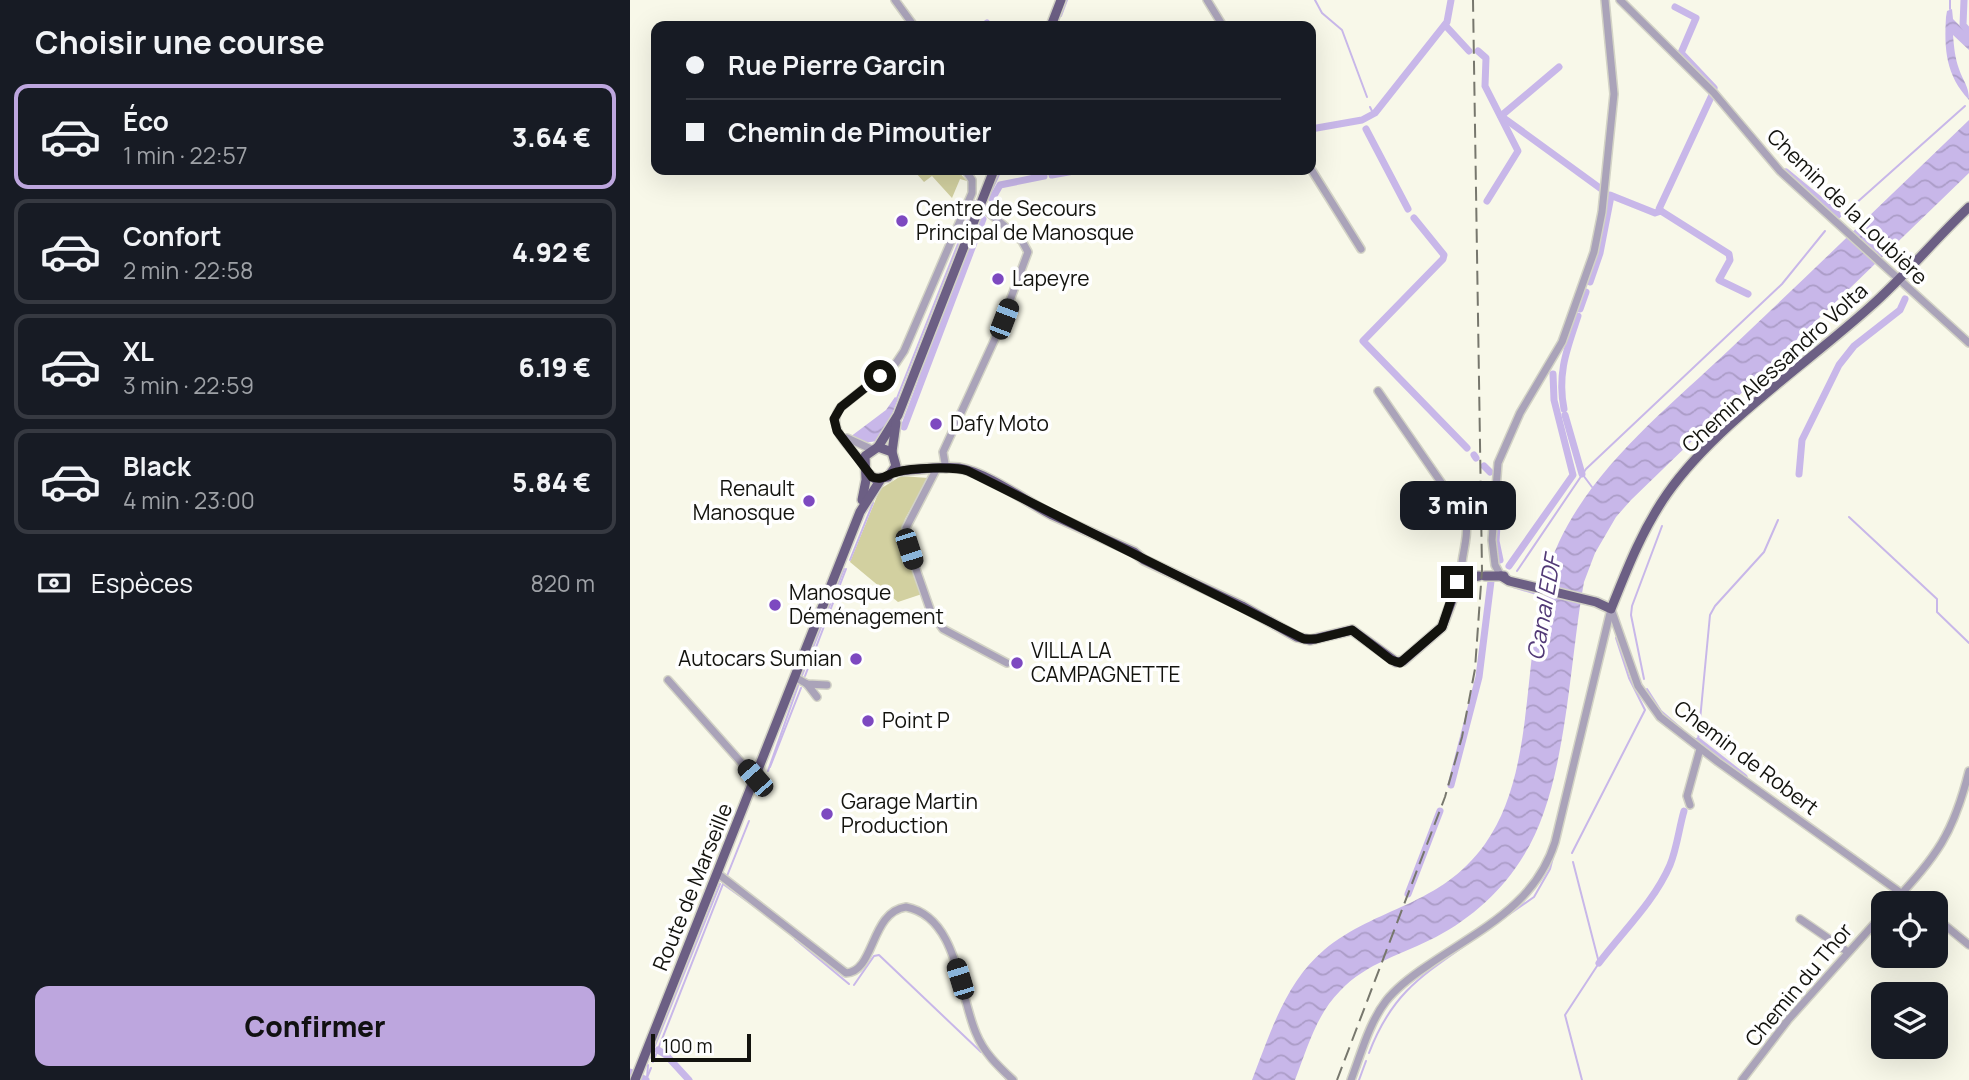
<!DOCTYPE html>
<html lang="fr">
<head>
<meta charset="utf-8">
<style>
	:root { --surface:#171b24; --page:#20242c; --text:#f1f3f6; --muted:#9ea1a6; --line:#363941; --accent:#bda6de }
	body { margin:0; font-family:Manrope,sans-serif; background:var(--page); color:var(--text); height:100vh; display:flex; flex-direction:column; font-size:26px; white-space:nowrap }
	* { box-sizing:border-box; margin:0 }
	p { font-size:23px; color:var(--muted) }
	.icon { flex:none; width:38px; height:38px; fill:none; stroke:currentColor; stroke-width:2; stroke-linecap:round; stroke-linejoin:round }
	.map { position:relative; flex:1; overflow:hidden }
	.details { display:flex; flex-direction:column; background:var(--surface); width:630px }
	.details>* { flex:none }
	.top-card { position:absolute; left:21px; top:21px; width:665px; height:154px; border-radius:14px; box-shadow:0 7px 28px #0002; display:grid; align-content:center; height:154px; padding:0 35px; background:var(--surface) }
	.tools { position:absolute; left:1241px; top:891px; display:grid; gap:14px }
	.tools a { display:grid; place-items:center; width:77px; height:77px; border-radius:14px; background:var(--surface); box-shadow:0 7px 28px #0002; font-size:35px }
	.scale { position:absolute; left:21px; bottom:18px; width:100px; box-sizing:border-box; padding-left:7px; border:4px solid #13130e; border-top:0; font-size:19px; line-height:24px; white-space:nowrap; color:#13130e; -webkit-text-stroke:5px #fff; paint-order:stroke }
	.end { position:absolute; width:32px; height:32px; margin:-16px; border:9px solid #13130e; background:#fff; box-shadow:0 0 0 4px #fff }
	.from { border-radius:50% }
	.bubble { position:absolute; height:49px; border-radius:14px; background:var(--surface); box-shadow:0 7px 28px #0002; font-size:23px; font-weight:800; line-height:49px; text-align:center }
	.car { position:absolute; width:21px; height:42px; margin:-21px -10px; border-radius:9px; box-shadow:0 0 5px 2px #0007; background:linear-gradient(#222 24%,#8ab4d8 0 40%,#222 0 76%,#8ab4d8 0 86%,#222 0) }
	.top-card b { display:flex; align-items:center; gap:24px; height:66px; font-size:26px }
	.top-card b+b { border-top:2px solid var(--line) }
	.top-card i { width:18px; height:18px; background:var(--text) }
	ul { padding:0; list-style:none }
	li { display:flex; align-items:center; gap:21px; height:105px; margin:0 14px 10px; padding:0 21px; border:4px solid var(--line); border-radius:14px }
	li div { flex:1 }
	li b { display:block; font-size:26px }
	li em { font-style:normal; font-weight:800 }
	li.active { border-color:var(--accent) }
	li>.icon { width:63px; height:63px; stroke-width:1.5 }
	h2 { padding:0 35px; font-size:32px; line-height:84px }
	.pay { display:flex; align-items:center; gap:18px; height:77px; padding:0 35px; font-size:26px }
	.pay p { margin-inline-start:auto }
	.button { display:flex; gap:14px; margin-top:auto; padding:14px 35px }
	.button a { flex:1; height:80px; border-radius:14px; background:var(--accent); color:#111; font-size:28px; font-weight:800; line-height:80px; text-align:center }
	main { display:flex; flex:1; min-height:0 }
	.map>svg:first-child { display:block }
	.grass { fill:#d2d0a0 }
	.water { fill:url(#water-waves) }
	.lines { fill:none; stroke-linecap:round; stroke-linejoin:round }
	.stream { stroke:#c8b7e9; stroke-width:2 }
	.canal { stroke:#c8b7e9; stroke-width:7 }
	.minor-casing { stroke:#d3d3c6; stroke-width:10 }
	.major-casing { stroke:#d3d3c6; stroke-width:12 }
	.minor { stroke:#aaa3b9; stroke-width:7 }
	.major { stroke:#6c5f84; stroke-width:9 }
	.rail { stroke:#77776d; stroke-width:2; stroke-dasharray:14 7; stroke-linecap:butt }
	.route { stroke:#13130e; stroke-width:9 }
	.poi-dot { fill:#7d49c0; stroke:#fff; stroke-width:2.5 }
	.labels { text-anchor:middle; stroke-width:7; stroke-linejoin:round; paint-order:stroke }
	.street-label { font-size:21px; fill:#13130e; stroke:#fff }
	.poi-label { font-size:21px; fill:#13130e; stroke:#fff; text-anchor:start }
	.water-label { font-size:23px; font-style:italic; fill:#523a77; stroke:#fff }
</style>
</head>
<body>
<main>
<section class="details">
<h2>Choisir une course</h2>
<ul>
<li class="active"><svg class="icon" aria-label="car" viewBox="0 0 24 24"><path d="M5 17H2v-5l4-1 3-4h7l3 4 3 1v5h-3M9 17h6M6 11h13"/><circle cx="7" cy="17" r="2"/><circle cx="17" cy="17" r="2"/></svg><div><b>Éco</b><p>1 min · 22:57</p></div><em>3.64 €</em></li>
<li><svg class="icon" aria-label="car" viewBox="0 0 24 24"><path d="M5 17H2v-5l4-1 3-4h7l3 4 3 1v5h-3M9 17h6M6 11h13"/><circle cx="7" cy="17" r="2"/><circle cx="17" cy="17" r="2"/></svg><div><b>Confort</b><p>2 min · 22:58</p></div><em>4.92 €</em></li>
<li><svg class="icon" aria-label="car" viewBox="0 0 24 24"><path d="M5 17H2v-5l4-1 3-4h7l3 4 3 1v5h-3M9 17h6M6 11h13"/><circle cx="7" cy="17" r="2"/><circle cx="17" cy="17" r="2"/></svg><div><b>XL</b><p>3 min · 22:59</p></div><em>6.19 €</em></li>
<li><svg class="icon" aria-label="car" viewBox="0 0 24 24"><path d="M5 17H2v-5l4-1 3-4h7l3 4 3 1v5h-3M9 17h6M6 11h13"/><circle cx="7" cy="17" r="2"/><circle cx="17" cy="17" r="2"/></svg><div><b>Black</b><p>4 min · 23:00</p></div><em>5.84 €</em></li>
</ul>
<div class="pay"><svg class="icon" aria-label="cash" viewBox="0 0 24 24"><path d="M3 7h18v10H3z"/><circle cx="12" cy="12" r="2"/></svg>Espèces<p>820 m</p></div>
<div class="button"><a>Confirmer</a></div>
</section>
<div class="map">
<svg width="1339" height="1080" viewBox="0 0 1339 1080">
	<defs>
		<pattern id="water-waves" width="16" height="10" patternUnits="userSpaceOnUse" patternTransform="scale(1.75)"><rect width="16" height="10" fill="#c8b7e9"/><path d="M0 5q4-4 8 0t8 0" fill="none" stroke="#ab9cc7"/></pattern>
	</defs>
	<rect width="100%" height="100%" fill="#f8f8e9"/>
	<g class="grass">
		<path d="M290 170H327L337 181 330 179 322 198 302 176 294 182 286 173Z"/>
		<path d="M271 476 298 478 275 519 272 532 292 594 268 602 220 562 250 489Z"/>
	</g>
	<g class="water">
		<path d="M1322 9 1323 19 1339 35V50L1323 35C1324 47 1325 58 1329 69 1333 81 1339 86 1339 100 1316 75 1314 50 1316 17L1317 11Z"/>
		<path d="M1339 120V173L1001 500 986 517 965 553 954 582C939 663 937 787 894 855 873 890 842 918 806 937 773 954 736 963 710 991 686 1015 677 1049 665 1080H622C640 1034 655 983 694 950 747 906 810 907 855 844 913 762 886 633 929 542 965 465 1038 408 1099 350 1179 274 1259 197 1339 120Z"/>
		<path d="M265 397 268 399 258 425 247 441 234 443 220 437 256 410Z"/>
	</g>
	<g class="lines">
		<g class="stream">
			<path d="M685 0 692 13 712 30 737 97"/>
			<path d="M1320 9V0"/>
			<path d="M431 16 437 0"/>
			<path d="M740 107 744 115"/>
			<path d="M359 196 371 170"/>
			<path d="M1215 213 1335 106"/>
			<path d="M291 381 288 379 350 220"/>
			<path d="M267 398 345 201"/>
			<path d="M953 475 962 487"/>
			<path d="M1219 517 1307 599V612L1339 643"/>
			<path d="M220 560 243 503"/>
			<path d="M887 571 956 469 1152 284 1195 231"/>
			<path d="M883 587 913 596"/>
			<path d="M175 676 216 569"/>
			<path d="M171 678 214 569"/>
			<path d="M1014 679 1001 615 1002 606 1032 526"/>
			<path d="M1017 689 1031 711 1053 730"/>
			<path d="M1057 734 1067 740"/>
			<path d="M1068 741 1080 615 1085 606 1134 552 1148 520"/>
			<path d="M140 767 171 688"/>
			<path d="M138 771 169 683"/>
			<path d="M942 853 1015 710 999 678 986 638"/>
			<path d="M943 862 969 963 935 1015 952 1080"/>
			<path d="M97 876 119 821"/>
			<path d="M871 920 904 897 920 869 946 768"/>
			<path d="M165 939 219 984"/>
			<path d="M224 985 244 956 249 955 351 1052"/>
			<path d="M739 1053C763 990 795 974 847 937"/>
			<path d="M20 1058 90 884"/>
			<path d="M23 1062 93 884 128 909"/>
			<path d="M367 1069 377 1080"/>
			<path d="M17 1078 18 1065"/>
			<path d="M16 1080 21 1068"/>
			<path d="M729 1080 736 1061"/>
		</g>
		<g class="canal">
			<path d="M1334 0 1333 25 1339 32"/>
			<path d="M1045 7 1066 18 1051 53 1084 88"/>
			<path d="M815 25 839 51"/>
			<path d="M353 26 357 23"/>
			<path d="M848 51 856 58 855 86 888 151 857 201"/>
			<path d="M871 116 974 191"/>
			<path d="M871 116 929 67"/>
			<path d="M681 129 732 120 745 113 817 22 821 0"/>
			<path d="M736 129 778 209"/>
			<path d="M1156 172 1208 215"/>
			<path d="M422 175 449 170"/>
			<path d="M980 195 1025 213 1031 211 1099 254 1100 260 1089 280 1118 294"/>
			<path d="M362 199 370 185 414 176"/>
			<path d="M1031 211 1029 209 1082 95"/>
			<path d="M784 218 814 255 813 259 733 341 837 448"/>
			<path d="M960 282 970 253 981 196"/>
			<path d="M950 309 956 292"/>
			<path d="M934 409C927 373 937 349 948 316"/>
			<path d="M935 415 952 474"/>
			<path d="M274 427 353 219"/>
			<path d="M844 455 846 458"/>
			<path d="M854 466 860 472"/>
			<path d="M1169 474 1172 440 1209 365 1224 346 1270 310 1275 299"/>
			<path d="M868 510 866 541 870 560"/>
			<path d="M879 566 943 475 924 400 923 374"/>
			<path d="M1068 741 1114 777"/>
			<path d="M821 785 849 677 861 581"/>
			<path d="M778 894 810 811"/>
			<path d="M969 963C993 931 1024 902 1040 865 1047 848 1049 828 1054 811"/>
			<path d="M28 1050 36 1055 59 1080"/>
			<path d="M0 1072 3 1073"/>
			<path d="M12 1078 16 1080"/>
		</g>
		<g class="minor-casing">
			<g id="minor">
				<path d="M265 0 284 26"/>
				<path d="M577 0 593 26"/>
				<path d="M990 0 1084 93 1150 171 1339 343"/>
				<path d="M681 169 731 249"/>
				<path d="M748 391 835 517C841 539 827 564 833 577"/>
				<path d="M217 438 241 449"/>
				<path d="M233 463C220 447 194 427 211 407L266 363 274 351 342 193V180L335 170"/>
				<path d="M316 469 313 452 369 330 398 252 392 241 350 205"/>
				<path d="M306 470 276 528 279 549 301 612 313 629 377 663"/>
				<path d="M871 576 865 565 862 540 868 463 890 413 932 342 964 252 972 212 984 94 975 0"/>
				<path d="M981 609 1008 686 1030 717 1088 762 1285 903"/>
				<path d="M165 677 177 684 197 685"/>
				<path d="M38 680 125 778"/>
				<path d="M177 684 187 697"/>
				<path d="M1060 805 1057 796 1070 749"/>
				<path d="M87 873 216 973C245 972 240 912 276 907 328 917 329 994 346 1033 354 1053 368 1066 383 1080"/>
				<path d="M1263 903C1307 855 1323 835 1339 771"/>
				<path d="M1306 918 1339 945"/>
				<path d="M1170 919 1218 952"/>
				<path d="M721 1080C731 1054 739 1023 756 1001 767 987 782 976 797 966 849 930 905 906 925 842L981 609"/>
				<path d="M1112 1080 1158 1020 1253 914"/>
			</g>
		</g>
		<g class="major-casing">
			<g id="major">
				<path d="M421 26 431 0"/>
				<path d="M248 447 268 415 364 170"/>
				<path d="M262 452 266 423"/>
				<path d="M263 472C278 470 316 466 329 468 358 473 397 502 422 515L504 552 514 560 612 606 667 637 680 640 722 630 766 662 773 661 812 627 830 579 849 576"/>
				<path d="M232 500 236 480 235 456 248 447 262 452 266 466 258 477 245 479 236 472"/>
				<path d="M855 576H874"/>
				<path d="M871 576 879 581 966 602 981 609C997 569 1012 530 1037 494 1086 424 1177 364 1241 306 1276 275 1305 239 1339 207"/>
				<path d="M5 1080 230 512 251 479"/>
			</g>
		</g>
		<use href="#minor" class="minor"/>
		<use href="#major" class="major"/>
		<path class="rail" d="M707 1080 815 797 832 737 845 669 852 570 843 0"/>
	</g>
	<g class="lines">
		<path class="route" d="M250 376 211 407 204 419 207 431 242 477C254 481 256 474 267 472 281 468 325 466 338 471L674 639H686L722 630 761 660 770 663 812 627 827 582"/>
	</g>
	<g class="poi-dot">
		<circle cx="272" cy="221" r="7"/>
		<circle cx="368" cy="279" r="7"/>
		<circle cx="306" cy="424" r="7"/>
		<circle cx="179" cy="501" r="7"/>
		<circle cx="145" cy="605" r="7"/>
		<circle cx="226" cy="659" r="7"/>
		<circle cx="387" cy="663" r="7"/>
		<circle cx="238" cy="721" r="7"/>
		<circle cx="197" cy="814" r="7"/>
	</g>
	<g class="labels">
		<g class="street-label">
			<text transform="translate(1217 207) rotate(44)" y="7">Chemin de la Loubière</text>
			<text transform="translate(1145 368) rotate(-42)" y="7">Chemin Alessandro Volta</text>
			<text transform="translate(1116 758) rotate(37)" y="7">Chemin de Robert</text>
			<text transform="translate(63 887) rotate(-68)" y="7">Route de Marseille</text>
			<text transform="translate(1169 985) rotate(-50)" y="7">Chemin du Thor</text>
		</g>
		<g class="poi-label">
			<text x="286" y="216">Centre de Secours<tspan x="286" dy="24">Principal de Manosque</tspan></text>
			<text x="382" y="286">Lapeyre</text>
			<text x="320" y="431">Dafy Moto</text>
			<text x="165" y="496" text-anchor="end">Renault<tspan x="165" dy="24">Manosque</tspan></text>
			<text x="159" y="600">Manosque<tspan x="159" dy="24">Déménagement</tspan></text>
			<text x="401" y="658">VILLA LA<tspan x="401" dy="24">CAMPAGNETTE</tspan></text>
			<text x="212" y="666" text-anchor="end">Autocars Sumian</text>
			<text x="252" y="728">Point P</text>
			<text x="211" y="809">Garage Martin<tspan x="211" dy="24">Production</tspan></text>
		</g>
		<g class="water-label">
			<text transform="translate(914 608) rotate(-80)" y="8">Canal EDF</text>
		</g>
	</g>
</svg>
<div class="tools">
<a><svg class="icon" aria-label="locate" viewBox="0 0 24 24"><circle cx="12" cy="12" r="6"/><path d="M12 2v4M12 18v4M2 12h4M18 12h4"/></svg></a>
<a><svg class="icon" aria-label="layers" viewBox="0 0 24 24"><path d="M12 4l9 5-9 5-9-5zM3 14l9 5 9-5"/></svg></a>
</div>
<div class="scale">100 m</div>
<i class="end from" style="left:250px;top:376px"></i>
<i class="end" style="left:827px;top:582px"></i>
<div class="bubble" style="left:770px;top:481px;width:116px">3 min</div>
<i class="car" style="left:374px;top:319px;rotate:21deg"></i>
<i class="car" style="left:279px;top:549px;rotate:162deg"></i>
<i class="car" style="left:125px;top:778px;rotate:319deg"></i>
<i class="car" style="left:330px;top:979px;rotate:343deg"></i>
<div class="top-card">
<b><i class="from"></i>Rue Pierre Garcin</b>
<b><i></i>Chemin de Pimoutier</b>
</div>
</div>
</main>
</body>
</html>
